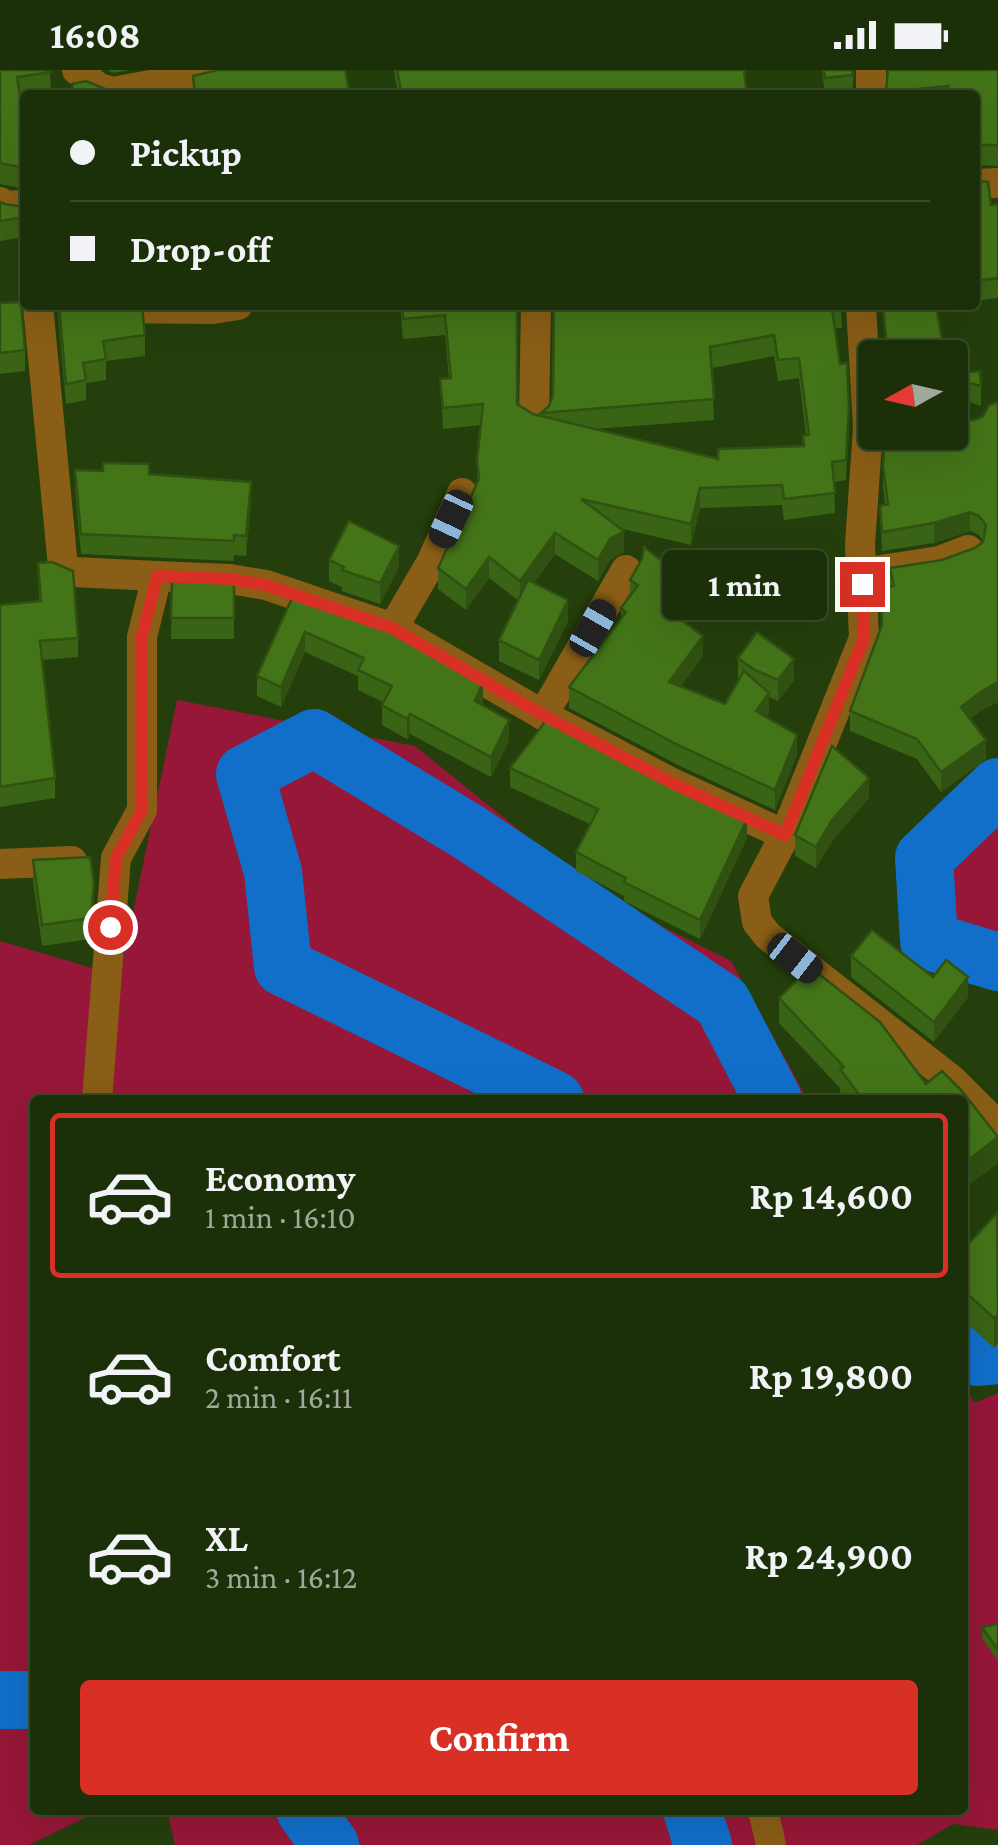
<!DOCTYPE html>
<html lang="en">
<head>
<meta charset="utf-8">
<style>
	:root { --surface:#1b2f09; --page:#283b17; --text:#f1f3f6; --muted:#a0a99c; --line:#394a2a; --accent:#d93025 }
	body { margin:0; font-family:"Crimson Pro",serif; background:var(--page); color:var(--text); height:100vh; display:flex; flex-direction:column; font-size:38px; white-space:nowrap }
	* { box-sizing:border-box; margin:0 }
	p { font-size:32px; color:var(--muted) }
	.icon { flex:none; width:55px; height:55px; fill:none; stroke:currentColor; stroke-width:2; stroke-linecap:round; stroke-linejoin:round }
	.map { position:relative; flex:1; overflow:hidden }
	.sheet { position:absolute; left:30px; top:1025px; width:938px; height:720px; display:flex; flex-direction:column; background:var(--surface); border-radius:10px; box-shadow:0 10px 40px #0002,0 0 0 2px var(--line) }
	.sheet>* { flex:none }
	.banner { position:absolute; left:20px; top:20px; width:960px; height:220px; border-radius:10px; box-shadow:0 10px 40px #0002,0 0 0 2px var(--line); display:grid; align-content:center; height:220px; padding:0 50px; background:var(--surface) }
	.needle { width:65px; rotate:262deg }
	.controls { position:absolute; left:858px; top:270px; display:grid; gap:20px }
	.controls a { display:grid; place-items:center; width:110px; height:110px; border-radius:10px; background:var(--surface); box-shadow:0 10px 40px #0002,0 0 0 2px var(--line); font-size:50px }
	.end { position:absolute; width:45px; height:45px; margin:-22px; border:12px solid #d93025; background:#fff; box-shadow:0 0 0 5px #fff }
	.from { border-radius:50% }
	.bubble { position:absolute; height:70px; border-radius:10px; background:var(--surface); box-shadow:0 10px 40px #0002,0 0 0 2px var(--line); font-size:32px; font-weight:700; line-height:70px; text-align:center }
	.car { position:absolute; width:30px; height:60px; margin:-30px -15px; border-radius:12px; box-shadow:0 0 8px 2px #0007; background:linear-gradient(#222 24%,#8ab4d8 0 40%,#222 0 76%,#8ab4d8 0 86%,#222 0) }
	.banner b { display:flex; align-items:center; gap:35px; height:95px; font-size:38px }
	.banner b+b { border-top:2px solid var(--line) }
	.banner i { width:25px; height:25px; background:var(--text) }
	ul { padding:18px 0 0; list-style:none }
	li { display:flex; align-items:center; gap:30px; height:165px; margin:0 20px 15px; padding:0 30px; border:5px solid transparent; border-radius:10px }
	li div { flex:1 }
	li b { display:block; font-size:38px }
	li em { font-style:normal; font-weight:700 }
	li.on { border-color:var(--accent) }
	li>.icon { width:90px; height:90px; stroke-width:1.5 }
	.button { display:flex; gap:20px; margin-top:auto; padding:20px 50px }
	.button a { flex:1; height:115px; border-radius:10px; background:var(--accent); color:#fff; font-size:40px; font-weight:700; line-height:115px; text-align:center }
	.status { display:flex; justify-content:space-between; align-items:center; height:70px; padding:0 50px; background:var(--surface); direction:ltr }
	.status svg { height:28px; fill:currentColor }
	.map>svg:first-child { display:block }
	.green { fill:#971738 }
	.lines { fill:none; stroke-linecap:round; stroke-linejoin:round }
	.river { stroke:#116fca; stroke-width:58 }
	.minor { stroke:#8a5e16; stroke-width:30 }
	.wall { fill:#3a6415; fill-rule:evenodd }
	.shaded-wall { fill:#305111 }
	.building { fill:#447418; stroke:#305111; stroke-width:2.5 }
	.route { stroke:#d93025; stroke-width:12 }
</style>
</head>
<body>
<div class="status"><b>16:08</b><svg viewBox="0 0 49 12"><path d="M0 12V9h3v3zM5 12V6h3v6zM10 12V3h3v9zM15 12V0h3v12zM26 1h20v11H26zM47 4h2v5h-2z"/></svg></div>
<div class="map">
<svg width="998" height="1775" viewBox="0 0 998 1775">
	<rect width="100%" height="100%" fill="#243f0c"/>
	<g class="green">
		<path d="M177 630 415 676 601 826 731 891 808 1030H35V1740H101L29 1775H0V871L120 906Z"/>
		<path d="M998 721V880L917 833Z"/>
		<path d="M963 1312 974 1333 998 1323V1760L953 1754 917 1775H175L167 1740H962Z"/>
	</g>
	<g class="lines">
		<g class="river">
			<path d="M998 717 924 788 929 871 998 892"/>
			<path d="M555 1030 283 897 273 802 245 704 314 668 470 763 722 932 773 1030"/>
			<path d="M962 1281 978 1287 998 1285"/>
			<path d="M0 1630H35"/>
			<path d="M305 1740 330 1775"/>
			<path d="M692 1740 703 1775"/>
		</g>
		<g class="minor">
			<path d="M77 0 99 18 113 22 231 0"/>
			<path d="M871 0V25"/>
			<path d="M975 114 998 113"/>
			<path d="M0 132 5 136 21 135 25 140"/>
			<path d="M38 235 63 497 73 502 157 506"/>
			<path d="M93 235 106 238 213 239 238 235"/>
			<path d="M861 235 868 358 860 474 864 568 785 765 753 826 757 852 768 866 952 1010 998 1056"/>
			<path d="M534 346 536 235"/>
			<path d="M862 503 939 491 968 480"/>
			<path d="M393 558 432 491 462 423"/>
			<path d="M543 645 626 500"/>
			<path d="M0 794 72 791"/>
			<path d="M97 1030 116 788 142 740V567L157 506 230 509 266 515 393 558 543 645 672 713 785 765"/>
			<path d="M763 1740 771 1775"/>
		</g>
	</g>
	<g class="wall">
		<path d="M0 0H50L51 22 25 25 20 27 25 57V119L0 114Z"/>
		<path d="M107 0H129L114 3Z"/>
		<path d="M394 0H744L747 25H398Z"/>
		<path d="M822 0H854L852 25H825Z"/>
		<path d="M888 0H998V96L975 95V25H886Z"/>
		<path d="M975 111 991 135 998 134V228L975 231Z"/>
		<path d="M0 132 5 134 25 137V167L0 171Z"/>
		<path d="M0 233 25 280V301L0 304Z"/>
		<path d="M57 235H99L145 265V286L106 291V310L86 313V330L66 334Z"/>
		<path d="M400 235H517V334L533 344 541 346V343L549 336 553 326 841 235 842 258H835L849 358 846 410 834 412 835 443 784 450 782 435 700 438 691 475 619 458 624 482 610 490 598 511 555 484 534 513 568 551 539 610 499 591V570L518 530 489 508 466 540 438 519V498L477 414V391L481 355 443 359 440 309H449L445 265 403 269ZM774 286 778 311 799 308 806 365H803V376L718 389 594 359 714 350 712 298Z"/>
		<path d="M883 238 945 288H886Z"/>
		<path d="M950 304 981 316V336L969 332 950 336Z"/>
		<path d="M998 332V632L982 640 970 649 986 689 941 722 917 689 850 661V641L882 555 890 517V498L942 490 975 478 983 471 979 465 970 461 934 473 882 481 880 436 885 435 883 416V396L983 346Z"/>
		<path d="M75 400 149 404 251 432 246 486 234 485V491L81 484 75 420Z"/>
		<path d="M329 490 399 497 380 534 342 521V517L329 511Z"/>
		<path d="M38 493 78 568V587L42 590 55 708V728L0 737V535L39 531Z"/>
		<path d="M172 505 234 508V569H171Z"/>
		<path d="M630 510 685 529 674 544 703 586 681 616 725 634 739 610 738 609V588L794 610 778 631 769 627V643L766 647 797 685 775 740 680 696 569 638V617L621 548V538L630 526Z"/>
		<path d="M293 526 483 632 482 635 509 671 491 707 410 664 407 669 382 655V635L383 632 358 620V606L305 582 281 637 257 626V606Z"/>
		<path d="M510 698 747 768 700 869 624 831V826L576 801V782L590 754 510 717Z"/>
		<path d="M869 728 832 771 816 798 795 786V765Z"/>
		<path d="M33 790 94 833 91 869 42 876 33 811Z"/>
		<path d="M851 886 933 907 968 927 934 972 851 907Z"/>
		<path d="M810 897 880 952 926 1014 942 1001 962 1021 998 1067V1093L962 1120V1030H844L840 1025V1018L779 953V928Z"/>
		<path d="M998 1143 994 1278 962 1249V1181Z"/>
		<path d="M998 1554V1591L982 1568V1557Z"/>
	</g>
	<g class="shaded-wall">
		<path d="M849 337V358L846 410V390Z"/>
		<path d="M251 412V432L246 486V466Z"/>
		<path d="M700 418V438L691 475V454Z"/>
		<path d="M970 442V461L934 473V453Z"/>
		<path d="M624 461V482L610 490 598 511V490L610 469Z"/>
		<path d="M555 463V484L520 532V511Z"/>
		<path d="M399 476V497L380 534V513Z"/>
		<path d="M489 487V508L466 540V519Z"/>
		<path d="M685 509V529L664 557V537Z"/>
		<path d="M568 530V551L539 610V590Z"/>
		<path d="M305 562V582L281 637V617Z"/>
		<path d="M703 566V586L669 632V612Z"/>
		<path d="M794 589V610L778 631V610Z"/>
		<path d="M483 612V632L475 651V631Z"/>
		<path d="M998 612V632L982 640 961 656V637L982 621Z"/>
		<path d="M769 623V643L756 661V641Z"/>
		<path d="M410 644V664L407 669V649Z"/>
		<path d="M509 650V671L491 707V687Z"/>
		<path d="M797 665V685L775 740V720Z"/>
		<path d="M986 670V689L941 722V702Z"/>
		<path d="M869 708V728L832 771 816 798V777L832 750Z"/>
		<path d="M747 749V768L700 869V850Z"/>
		<path d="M94 812V833L91 869V848Z"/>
		<path d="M968 907V927L934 972V952Z"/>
		<path d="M998 1067V1093L962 1120V1095Z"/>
		<path d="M998 1244V1274L994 1278V1248Z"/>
	</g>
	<g class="building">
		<path d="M0 0H50L51 2 17 7 25 57V98L0 93Z"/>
		<path d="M218 0H345L350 25H195L193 6Z"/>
		<path d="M397 0H744L747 25H402Z"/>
		<path d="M824 0H853L852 5 825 8Z"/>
		<path d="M888 0H998V75H975V25H949L948 16 886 22Z"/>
		<path d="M86 11 105 19 106 25H74L72 14Z"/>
		<path d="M975 111 988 112 991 135 998 134V208L975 211Z"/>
		<path d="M0 132 5 134 25 137V147L0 151Z"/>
		<path d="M21 232 25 280 0 283V233Z"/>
		<path d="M59 235 142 237 145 265 103 271 106 289 83 293 86 310 66 314Z"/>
		<path d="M402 235H517V334L533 344 718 389V379L804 376 803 365H809L799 288 778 290 774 265 710 277 714 329 541 343 549 336 553 326 554 235H841L842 237 832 238 840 294 847 293 849 337 846 390 832 392 835 423 784 429 782 415 700 418 691 454 581 429 624 461 610 469 598 490 555 463 520 511 489 487 466 519 438 498 479 409 477 391 483 334 443 338 440 309 451 308 445 245 403 249Z"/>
		<path d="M910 235H936L945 288H888L883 238Z"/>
		<path d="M980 301 981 316 969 313 950 316V304Z"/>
		<path d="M998 332V612L982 621 961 637 986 670 941 702 917 669 850 641 882 555 881 518 894 516 890 498 942 490 975 478 983 472 986 455 979 446 970 442 934 453 882 462 880 436 888 434 883 396 885 362H950V352L974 350 983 346 989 335Z"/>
		<path d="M103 393 149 394V404L251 412 246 466 234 465V471L81 464 75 400 103 401Z"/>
		<path d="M349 451 399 476 380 513 342 500 344 497 329 490Z"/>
		<path d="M644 477 685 509 664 537 703 566 669 612 725 634 744 601 769 623 756 641 797 665 775 720 680 676 569 617 626 542 621 538 638 515 630 510 642 489Z"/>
		<path d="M52 492 73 501 78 568 40 571 55 708 0 717V535L41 531 38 493Z"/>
		<path d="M172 505 234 508V548H171Z"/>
		<path d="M528 510 568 530 539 590 499 570Z"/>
		<path d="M293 526 325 540 327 535 385 555 483 612 475 631 509 650 491 687 410 644 407 649 382 635 392 616 358 600 364 588 305 562 281 617 257 606Z"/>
		<path d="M757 562 794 589 778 610 753 599 738 588Z"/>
		<path d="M547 649 664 711 747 749 700 850 624 812 626 808 576 782 598 739 510 698Z"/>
		<path d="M832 676 869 708 832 750 816 777 795 765Z"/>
		<path d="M90 787 94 812 91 848 42 855 33 790Z"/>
		<path d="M872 860 933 907 946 890 968 907 934 952 851 886Z"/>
		<path d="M810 897 880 952 926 1014 942 1001 962 1021 998 1067 962 1095V1030H878L874 1025 867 1030H863L840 999 844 997 779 928Z"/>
		<path d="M997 1143 998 1244 994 1248 962 1219V1181Z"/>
		<path d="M998 1554V1580L982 1557Z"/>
	</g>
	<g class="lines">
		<path class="route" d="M110 857 116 788 142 740V567L157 506 230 509 266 515 392 558 543 645 672 713 785 765 864 568 862 514"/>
	</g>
</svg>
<div class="controls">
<a><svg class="needle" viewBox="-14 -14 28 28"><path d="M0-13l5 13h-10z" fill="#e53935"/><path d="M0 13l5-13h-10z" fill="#a0a99c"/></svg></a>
</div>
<i class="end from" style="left:110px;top:857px"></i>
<i class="end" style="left:862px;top:514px"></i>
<div class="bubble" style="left:662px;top:480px;width:165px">1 min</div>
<i class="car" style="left:451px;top:449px;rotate:205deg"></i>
<i class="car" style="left:593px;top:558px;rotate:30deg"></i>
<i class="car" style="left:795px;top:888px;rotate:128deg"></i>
<div class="banner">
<b><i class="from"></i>Pickup</b>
<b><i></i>Drop-off</b>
</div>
<section class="sheet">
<ul>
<li class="on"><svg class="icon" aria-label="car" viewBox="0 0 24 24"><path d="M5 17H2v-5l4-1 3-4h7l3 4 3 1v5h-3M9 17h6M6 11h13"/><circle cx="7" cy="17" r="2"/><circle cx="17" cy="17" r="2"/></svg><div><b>Economy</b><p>1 min · 16:10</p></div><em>Rp 14,600</em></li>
<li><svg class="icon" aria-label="car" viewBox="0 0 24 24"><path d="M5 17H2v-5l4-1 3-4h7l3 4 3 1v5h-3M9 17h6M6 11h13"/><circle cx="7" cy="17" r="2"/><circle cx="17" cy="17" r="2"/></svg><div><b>Comfort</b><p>2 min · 16:11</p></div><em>Rp 19,800</em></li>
<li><svg class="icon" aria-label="car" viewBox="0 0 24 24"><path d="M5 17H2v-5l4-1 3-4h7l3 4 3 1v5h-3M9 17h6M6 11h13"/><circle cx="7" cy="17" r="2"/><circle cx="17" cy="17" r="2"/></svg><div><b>XL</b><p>3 min · 16:12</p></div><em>Rp 24,900</em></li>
</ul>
<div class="button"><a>Confirm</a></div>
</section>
</div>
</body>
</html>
